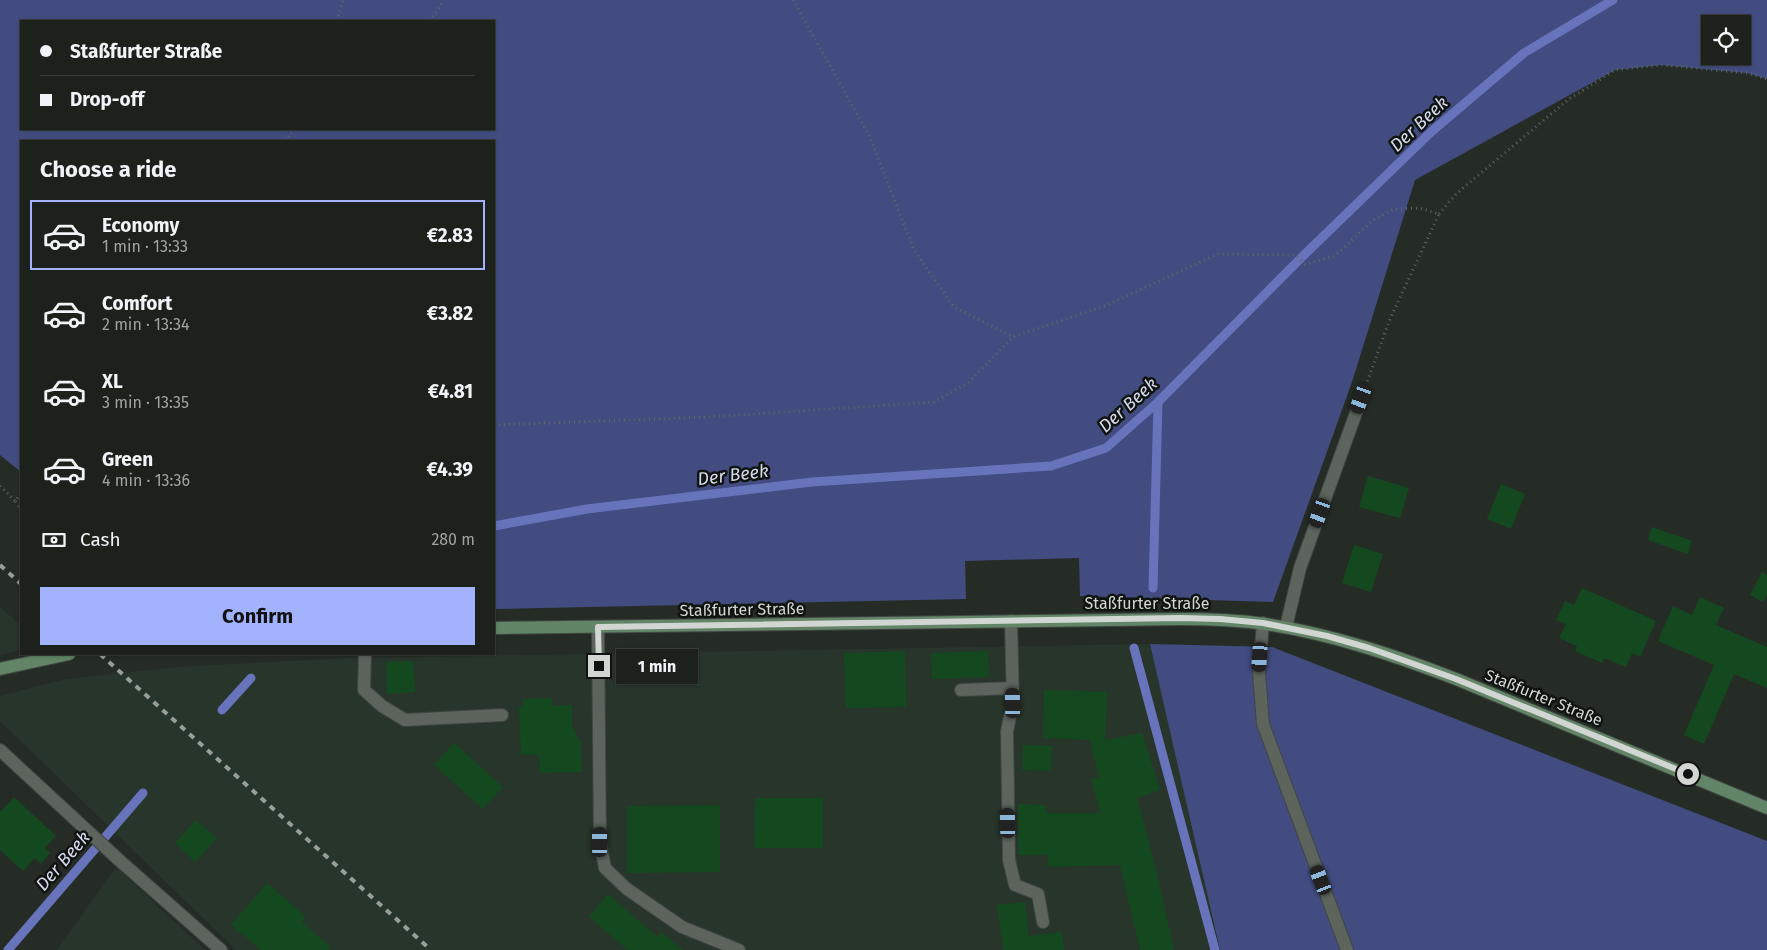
<!DOCTYPE html>
<html lang="en">
<head>
<meta charset="utf-8">
<style>
	:root { --surface:#1c211c; --page:#292e29; --text:#f1f3f6; --muted:#a0a3a3; --line:#3a3e3b; --accent:#a3b2fd }
	body { margin:0; font-family:"Fira Sans",sans-serif; background:var(--page); color:var(--text); height:100vh; display:flex; flex-direction:column; font-size:19px; white-space:nowrap }
	* { box-sizing:border-box; margin:0 }
	p { font-size:16px; color:var(--muted) }
	.icon { flex:none; width:28px; height:28px; fill:none; stroke:currentColor; stroke-width:2; stroke-linecap:round; stroke-linejoin:round }
	.map { position:relative; flex:1; overflow:hidden }
	.sheet { position:absolute; left:20px; top:140px; width:475px; height:515px; display:flex; flex-direction:column; background:var(--surface); border-radius:0px; box-shadow:0 1px 4px #0004,0 0 0 1px var(--line) }
	.sheet>* { flex:none }
	.guide { position:absolute; left:20px; top:20px; width:475px; height:110px; border-radius:0px; box-shadow:0 1px 4px #0004,0 0 0 1px var(--line); display:grid; align-content:center; height:110px; padding:0 20px; background:var(--surface) }
	.fabs { position:absolute; left:1701px; top:15px; display:grid; gap:10px }
	.fabs a { display:grid; place-items:center; width:50px; height:50px; border-radius:0px; background:var(--surface); box-shadow:0 1px 4px #0004,0 0 0 1px var(--line); font-size:25px }
	.end { position:absolute; width:22px; height:22px; margin:-11px; border:6px solid #d2d6d2; background:#111; box-shadow:0 0 0 2px #111 }
	.from { border-radius:50% }
	.bubble { position:absolute; height:35px; border-radius:0px; background:var(--surface); box-shadow:0 1px 4px #0004,0 0 0 1px var(--line); font-size:16px; font-weight:700; line-height:35px; text-align:center }
	.car { position:absolute; width:15px; height:30px; margin:-15px -8px; border-radius:6px; box-shadow:0 0 4px 1px #0007; background:linear-gradient(#222 24%,#8ab4d8 0 40%,#222 0 76%,#8ab4d8 0 86%,#222 0) }
	.guide b { display:flex; align-items:center; gap:18px; height:48px; font-size:19px }
	.guide b+b { border-top:1px solid var(--line) }
	.guide i { width:12px; height:12px; background:var(--text) }
	ul { padding:0; list-style:none }
	li { display:flex; align-items:center; gap:15px; height:70px; margin:0 10px 8px; padding:0 10px; border:2px solid transparent; border-radius:0px }
	li div { flex:1 }
	li b { display:block; font-size:19px }
	li em { font-style:normal; font-weight:700 }
	li.active { border-color:var(--accent) }
	li>.icon { width:45px; height:45px; stroke-width:1.5 }
	h2 { padding:0 20px; font-size:22px; line-height:60px }
	.pay { display:flex; align-items:center; gap:12px; height:55px; padding:0 20px; font-size:19px }
	.pay p { margin-inline-start:auto }
	.button { display:flex; gap:10px; margin-top:auto; padding:10px 20px }
	.button a { flex:1; height:58px; border-radius:0px; background:var(--accent); color:#111; font-size:20px; font-weight:700; line-height:58px; text-align:center }
	.map>svg:first-child { display:block }
	.built { fill:#28352a }
	.green { fill:#424c81; fill-rule:evenodd }
	.lines { fill:none; stroke-linecap:round; stroke-linejoin:round }
	.stream { stroke:#6774bb; stroke-width:9 }
	.building { fill:#144920 }
	.service-casing { stroke:#414642; stroke-width:14 }
	.minor-casing { stroke:#414642; stroke-width:14 }
	.secondary-casing { stroke:#414642; stroke-width:14 }
	.path { stroke:#616762; stroke-width:3; stroke-dasharray:1 4; stroke-linecap:butt }
	.service { stroke:#5c645c; stroke-width:12 }
	.minor { stroke:#5c645c; stroke-width:12 }
	.secondary { stroke:#618566; stroke-width:12 }
	.rail { stroke:#999e9a; stroke-width:4; stroke-dasharray:6 6; stroke-linecap:butt }
	.route { stroke:#d2d6d2; stroke-width:6 }
	.labels { text-anchor:middle; stroke-width:5; stroke-linejoin:round; paint-order:stroke }
	.street-label { font-size:16px; fill:#d2d6d2; stroke:#101411 }
	.water-label { font-size:18px; font-style:italic; fill:#d3d8ec; stroke:#101411 }
</style>
</head>
<body>
<div class="map">
<svg width="1767" height="950" viewBox="0 0 1767 950">
	<rect width="100%" height="100%" fill="#252c26"/>
	<g class="built">
		<path d="M0 607 21 626V650L0 655Z"/>
		<path d="M1150 644 1220 950H236L0 721V696L66 679 178 667 348 658Z"/>
		<path d="M116 867 205 950H57Z"/>
	</g>
	<g class="green">
		<path d="M0 0H1767V79L1747 73 1661 65 1615 70 1415 180 1352 382 1273 602 1080 596 1079 558 965 561 966 599 494 609V141H21V472L0 455ZM494 21V129H21V21ZM1710 24H1742V56H1710Z"/>
		<path d="M1150 644 1272 647 1767 841V950H1220Z"/>
	</g>
	<g class="lines">
		<g class="stream">
			<path d="M494 526 587 509 812 482 1051 466 1106 448 1158 402 1303 256 1431 132 1524 53 1613 0"/>
			<path d="M1153 588 1158 402"/>
			<path d="M1134 648 1215 950"/>
			<path d="M222 710 251 678"/>
			<path d="M8 950 143 793"/>
		</g>
	</g>
	<g class="building">
		<path d="M1368 476 1409 488 1400 518 1359 507Z"/>
		<path d="M1501 484 1525 494 1511 529 1487 519Z"/>
		<path d="M1652 527 1692 541 1688 554 1648 540Z"/>
		<path d="M1354 545 1383 554 1371 592 1342 583Z"/>
		<path d="M1762 572 1767 575V595L1763 602 1750 595Z"/>
		<path d="M1582 588 1656 621 1640 657 1632 653 1626 667 1604 658 1602 663 1575 651 1577 646 1559 638 1566 624 1556 620 1565 601 1574 605Z"/>
		<path d="M1700 597 1724 608 1716 625 1767 647V688L1734 674 1704 744 1684 735 1714 665 1658 641 1673 606 1692 615Z"/>
		<path d="M905 651 906 707 846 708 844 653Z"/>
		<path d="M988 651 989 677 932 679 931 653Z"/>
		<path d="M413 661 415 692 387 694 386 662Z"/>
		<path d="M1044 690 1107 692 1105 740 1142 733 1160 790 1137 798 1155 865 1174 950H1140L1120 865 1047 867 1048 855H1018V804L1046 805V813H1100L1091 779 1099 778 1090 740 1043 738Z"/>
		<path d="M552 698V706L572 705V725L579 740 581 741 582 772 540 773 539 755H521L519 707 523 706V699Z"/>
		<path d="M454 743 503 787 483 809 434 765Z"/>
		<path d="M1023 745 1052 746 1051 771 1022 770Z"/>
		<path d="M14 797 56 836 45 848 50 853 41 864 35 858 23 871 0 850V812Z"/>
		<path d="M755 798H823V848H754Z"/>
		<path d="M720 805V872L627 873V806Z"/>
		<path d="M196 820 217 838 195 862 175 843Z"/>
		<path d="M267 883 306 917 302 922 331 947 328 950H261L231 925Z"/>
		<path d="M608 894 657 937 661 932 683 950H628L589 917Z"/>
		<path d="M1025 902 1029 936 1062 932 1064 950H1003L997 905Z"/>
	</g>
	<g class="lines">
		<g class="service-casing">
			<g id="service">
				<path d="M1011 621 1013 703 1007 731 1009 860 1015 885 1038 894 1043 922"/>
				<path d="M1263 623 1259 673 1263 724 1347 950"/>
				<path d="M598 627 600 842 605 868 627 889 682 927 739 950"/>
				<path d="M1286 627 1300 568 1361 399"/>
				<path d="M365 654 364 690 382 706 405 720 502 715"/>
				<path d="M961 690 1013 688"/>
			</g>
		</g>
		<g class="minor-casing">
			<path id="minor" d="M0 750 119 860 221 950"/>
		</g>
		<g class="secondary-casing">
			<g id="secondary">
				<path d="M494 628 1181 619C1209 619 1237 620 1265 624 1331 634 1394 655 1456 679L1767 808"/>
				<path d="M0 669 69 654"/>
			</g>
		</g>
		<g class="path">
			<path d="M793 0 869 135 914 250 954 307 1013 337"/>
			<path d="M337 21 343 0"/>
			<path d="M430 21 444 0"/>
			<path d="M285 141 294 129"/>
			<path d="M1439 214 1456 194 1569 99 1615 70 1661 65 1747 73 1767 79"/>
			<path d="M494 425 709 417 934 402 968 383 1013 337 1107 305 1218 254 1295 255 1305 264 1335 256 1373 220 1394 209 1420 208 1439 214 1390 319 1367 382"/>
			<path d="M0 486 15 501"/>
			<path d="M21 494 15 501 21 509"/>
		</g>
		<use href="#service" class="service"/>
		<use href="#minor" class="minor"/>
		<use href="#secondary" class="secondary"/>
		<g class="rail">
			<path d="M0 565 21 584"/>
			<path d="M100 654 431 950"/>
		</g>
	</g>
	<g class="lines">
		<path class="route" d="M599 666 598 627 1181 618 1220 619 1263 623 1327 636 1369 648 1456 679 1688 774"/>
	</g>
	<g class="labels">
		<g class="street-label">
			<text x="1147" y="609">Staßfurter Straße</text>
			<text transform="translate(742 609) rotate(-1)" y="6">Staßfurter Straße</text>
			<text transform="translate(1544 697) rotate(22)" y="6">Staßfurter Straße</text>
		</g>
		<g class="water-label">
			<text transform="translate(1419 124) rotate(-43)" y="6">Der Beek</text>
			<text transform="translate(1128 405) rotate(-42)" y="6">Der Beek</text>
			<text transform="translate(733 475) rotate(-7)" y="6">Der Beek</text>
			<text transform="translate(63 861) rotate(-49)" y="6">Der Beek</text>
		</g>
	</g>
</svg>
<div class="fabs">
<a><svg class="icon" aria-label="locate" viewBox="0 0 24 24"><circle cx="12" cy="12" r="6"/><path d="M12 2v4M12 18v4M2 12h4M18 12h4"/></svg></a>
</div>
<i class="end from" style="left:1688px;top:774px"></i>
<i class="end" style="left:599px;top:666px"></i>
<div class="bubble" style="left:616px;top:649px;width:82px">1 min</div>
<i class="car" style="left:1361px;top:399px;rotate:200deg"></i>
<i class="car" style="left:1320px;top:513px;rotate:200deg"></i>
<i class="car" style="left:1260px;top:657px;rotate:184deg"></i>
<i class="car" style="left:1013px;top:703px;rotate:359deg"></i>
<i class="car" style="left:1008px;top:823px;rotate:359deg"></i>
<i class="car" style="left:600px;top:842px;rotate:0deg"></i>
<i class="car" style="left:1321px;top:880px;rotate:339deg"></i>
<div class="guide">
<b><i class="from"></i>Staßfurter Straße</b>
<b><i></i>Drop-off</b>
</div>
<section class="sheet">
<h2>Choose a ride</h2>
<ul>
<li class="active"><svg class="icon" aria-label="car" viewBox="0 0 24 24"><path d="M5 17H2v-5l4-1 3-4h7l3 4 3 1v5h-3M9 17h6M6 11h13"/><circle cx="7" cy="17" r="2"/><circle cx="17" cy="17" r="2"/></svg><div><b>Economy</b><p>1 min · 13:33</p></div><em>€2.83</em></li>
<li><svg class="icon" aria-label="car" viewBox="0 0 24 24"><path d="M5 17H2v-5l4-1 3-4h7l3 4 3 1v5h-3M9 17h6M6 11h13"/><circle cx="7" cy="17" r="2"/><circle cx="17" cy="17" r="2"/></svg><div><b>Comfort</b><p>2 min · 13:34</p></div><em>€3.82</em></li>
<li><svg class="icon" aria-label="car" viewBox="0 0 24 24"><path d="M5 17H2v-5l4-1 3-4h7l3 4 3 1v5h-3M9 17h6M6 11h13"/><circle cx="7" cy="17" r="2"/><circle cx="17" cy="17" r="2"/></svg><div><b>XL</b><p>3 min · 13:35</p></div><em>€4.81</em></li>
<li><svg class="icon" aria-label="car" viewBox="0 0 24 24"><path d="M5 17H2v-5l4-1 3-4h7l3 4 3 1v5h-3M9 17h6M6 11h13"/><circle cx="7" cy="17" r="2"/><circle cx="17" cy="17" r="2"/></svg><div><b>Green</b><p>4 min · 13:36</p></div><em>€4.39</em></li>
</ul>
<div class="pay"><svg class="icon" aria-label="cash" viewBox="0 0 24 24"><path d="M3 7h18v10H3z"/><circle cx="12" cy="12" r="2"/></svg>Cash<p>280 m</p></div>
<div class="button"><a>Confirm</a></div>
</section>
</div>
</body>
</html>
